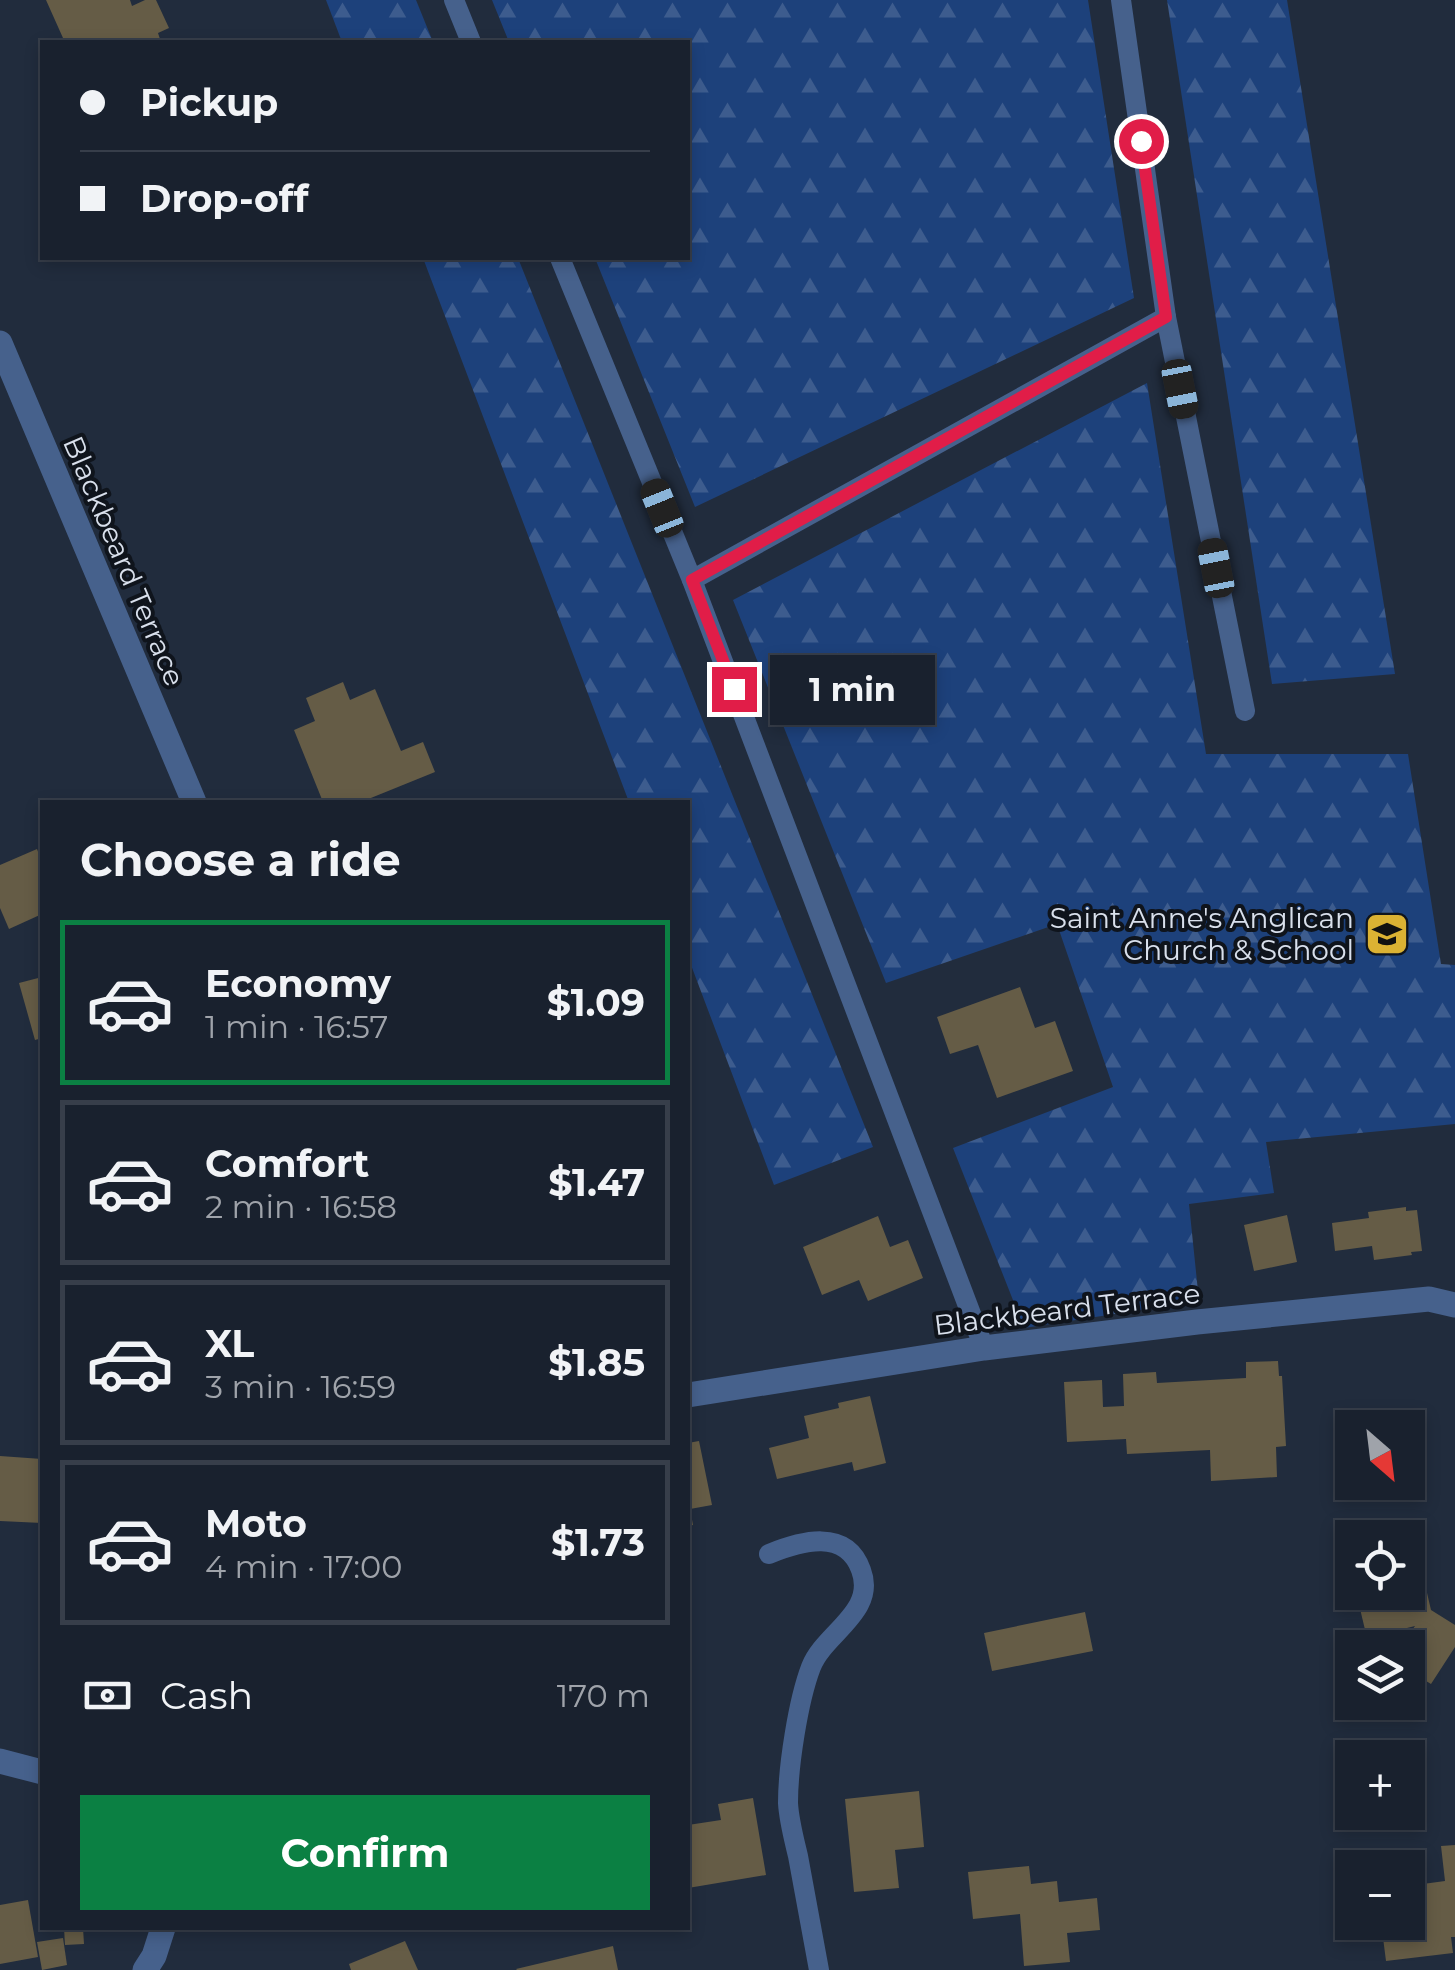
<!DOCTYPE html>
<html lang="en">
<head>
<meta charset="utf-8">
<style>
	:root { --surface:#19212e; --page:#222936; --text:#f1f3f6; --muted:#9fa3aa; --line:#373e4a; --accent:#0b8043 }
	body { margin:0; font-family:Montserrat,sans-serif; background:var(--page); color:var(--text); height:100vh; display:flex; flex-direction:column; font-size:38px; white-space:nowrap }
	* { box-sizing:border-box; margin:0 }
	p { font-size:32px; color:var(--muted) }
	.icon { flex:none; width:55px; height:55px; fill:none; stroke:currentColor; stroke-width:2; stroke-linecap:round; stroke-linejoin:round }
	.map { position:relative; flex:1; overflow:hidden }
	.details { position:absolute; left:40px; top:800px; width:650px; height:1130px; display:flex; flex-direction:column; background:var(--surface); border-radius:0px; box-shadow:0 5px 15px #0003,0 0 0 2px var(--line) }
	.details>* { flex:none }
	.guide { position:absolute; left:40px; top:40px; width:650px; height:220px; border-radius:0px; box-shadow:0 5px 15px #0003,0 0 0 2px var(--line); display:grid; align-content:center; height:220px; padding:0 40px; background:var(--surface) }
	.needle { width:65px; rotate:152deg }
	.fabs { position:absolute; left:1335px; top:1410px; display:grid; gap:20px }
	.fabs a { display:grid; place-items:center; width:90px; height:90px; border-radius:0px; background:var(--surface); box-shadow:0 5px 15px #0003,0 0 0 2px var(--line); font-size:50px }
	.end { position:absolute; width:45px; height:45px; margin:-22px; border:12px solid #e11d48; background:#fff; box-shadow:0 0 0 5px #fff }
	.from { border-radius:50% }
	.bubble { position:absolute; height:70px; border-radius:0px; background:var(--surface); box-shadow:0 5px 15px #0003,0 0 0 2px var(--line); font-size:32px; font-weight:700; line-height:70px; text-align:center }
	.car { position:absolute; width:30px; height:60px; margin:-30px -15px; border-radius:12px; box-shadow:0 0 8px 2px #0007; background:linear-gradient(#222 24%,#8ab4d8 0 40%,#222 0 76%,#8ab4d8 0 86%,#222 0) }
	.guide b { display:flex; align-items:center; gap:35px; height:95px; font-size:38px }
	.guide b+b { border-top:2px solid var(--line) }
	.guide i { width:25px; height:25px; background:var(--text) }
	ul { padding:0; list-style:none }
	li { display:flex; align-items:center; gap:30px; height:165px; margin:0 20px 15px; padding:0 20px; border:5px solid var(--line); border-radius:0px }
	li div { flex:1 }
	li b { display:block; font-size:38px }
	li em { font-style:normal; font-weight:700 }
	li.active { border-color:var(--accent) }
	li>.icon { width:90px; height:90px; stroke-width:1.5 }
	h2 { padding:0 40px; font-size:45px; line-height:120px }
	.pay { display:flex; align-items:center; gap:25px; height:110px; padding:0 40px; font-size:38px }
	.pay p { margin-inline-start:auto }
	.button { display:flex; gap:20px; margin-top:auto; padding:20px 40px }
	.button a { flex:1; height:115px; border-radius:0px; background:var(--accent); color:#fff; font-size:40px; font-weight:700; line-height:115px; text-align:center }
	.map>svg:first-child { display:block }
	.forest { fill:url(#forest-firs) }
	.building { fill:#655c46 }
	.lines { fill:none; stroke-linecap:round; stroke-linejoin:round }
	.service { stroke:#46618c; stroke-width:20 }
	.minor { stroke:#46618c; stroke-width:25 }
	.route { stroke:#e11d48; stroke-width:12 }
	.labels { text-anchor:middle; stroke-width:8; stroke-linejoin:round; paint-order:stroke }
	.street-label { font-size:28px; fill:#d9e0ec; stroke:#0f141c }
	.poi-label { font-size:28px; fill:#d9e0ec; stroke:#0f141c; text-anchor:end }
</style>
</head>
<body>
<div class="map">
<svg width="1455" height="1970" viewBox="0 0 1455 1970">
	<defs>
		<pattern id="forest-firs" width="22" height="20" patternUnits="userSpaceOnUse" patternTransform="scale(2.5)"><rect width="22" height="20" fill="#1d417b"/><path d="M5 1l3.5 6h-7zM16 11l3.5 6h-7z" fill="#3d5c8e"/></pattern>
	</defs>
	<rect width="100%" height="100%" fill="#212c3d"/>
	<g class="forest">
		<path d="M326 0H416L433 42H342Z"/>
		<path d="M492 0H1088L1134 298 695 507 595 258H688V42H509Z"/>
		<path d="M1167 0H1287L1395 674 1272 684Z"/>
		<path d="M423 258H518L873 1147 774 1185 688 957V802H629Z"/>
		<path d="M1147 383 1206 754H1408L1441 964 1455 965V1124L1266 1142 1274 1193 1189 1204 1199 1301 1024 1328 953 1148 1113 1087 1057 924 886 983 733 600Z"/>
	</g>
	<g class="building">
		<path d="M46 0H130L132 6 145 0H156L169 28 158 33 161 42H53L63 38Z"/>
		<path d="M343 682 350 700 375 689 401 751 423 742 435 772 361 802H323L294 730 315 721 306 698Z"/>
		<path d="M37 849 42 862V914L9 929 0 908V865Z"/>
		<path d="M42 977V1038L35 1040 19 983Z"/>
		<path d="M1020 987 1035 1028 1055 1021 1073 1071 997 1098 978 1045 950 1054 937 1017Z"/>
		<path d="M1406 1207V1211L1417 1210 1422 1251 1411 1252 1412 1255 1374 1260 1372 1246 1335 1251 1332 1223 1369 1218 1368 1212Z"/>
		<path d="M1287 1215 1297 1262 1254 1271 1244 1225Z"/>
		<path d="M878 1216 890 1247 908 1240 923 1278 868 1301 859 1280 822 1295 803 1247Z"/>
		<path d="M1278 1361 1279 1376H1282L1286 1446 1276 1447 1277 1477 1211 1481 1210 1450 1127 1454 1126 1439 1067 1442 1064 1382 1102 1380 1103 1407 1124 1406 1123 1374 1156 1372 1157 1383 1246 1378V1362Z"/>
		<path d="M870 1396 886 1463 854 1471 852 1462 777 1479 769 1448 809 1438 804 1416 839 1408 838 1403Z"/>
		<path d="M699 1441 712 1505 690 1509 693 1525 688 1526V1443Z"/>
		<path d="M0 1456 42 1459V1523L0 1521Z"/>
		<path d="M1421 1567 1431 1610 1455 1625V1647L1431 1684 1408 1670V1648H1399L1415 1626 1367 1638 1356 1592H1408V1570Z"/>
		<path d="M1085 1612 1093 1651 992 1671 984 1633Z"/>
		<path d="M919 1791 924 1847 895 1850 899 1888 854 1892 845 1799Z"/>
		<path d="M753 1798 766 1875 688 1888V1825L721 1820 718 1804Z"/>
		<path d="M1455 1845V1937H1451L1453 1953 1386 1961 1381 1922H1408V1886L1445 1881 1441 1846Z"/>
		<path d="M1029 1866 1031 1884 1057 1881 1059 1902 1097 1898 1100 1930 1067 1933 1070 1962 1024 1966 1020 1914 973 1919 968 1872Z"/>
		<path d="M28 1900 38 1957 0 1964V1905Z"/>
		<path d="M64 1928H83L84 1944 65 1945Z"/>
		<path d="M63 1938 67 1965 42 1970 37 1942Z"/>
		<path d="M405 1941 418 1970H351L349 1964Z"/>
		<path d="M613 1946 618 1970H517L516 1969Z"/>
	</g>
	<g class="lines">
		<g class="service">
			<path d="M454 0 471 42"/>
			<path d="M1121 0 1166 317 1245 711"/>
			<path d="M560 258 692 580 984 1348"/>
			<path d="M692 580 1166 317"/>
			<path d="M769 1554C801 1541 846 1528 861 1570 877 1612 824 1633 811 1667 798 1701 788 1767 788 1803 789 1821 794 1839 798 1856 805 1894 812 1932 819 1970"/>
		</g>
		<g class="minor">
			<path d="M0 343 194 802"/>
			<path d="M688 1395 984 1348 1197 1322 1429 1299 1455 1305"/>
			<path d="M0 1761 42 1772"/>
			<path d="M145 1970 154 1956 163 1928"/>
		</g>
	</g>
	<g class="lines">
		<path class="route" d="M734 689 692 580 1166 317 1141 141"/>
	</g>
	<defs>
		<g id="school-square" transform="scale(2.25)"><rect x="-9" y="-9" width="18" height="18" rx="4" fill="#dbb233" stroke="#0f141c"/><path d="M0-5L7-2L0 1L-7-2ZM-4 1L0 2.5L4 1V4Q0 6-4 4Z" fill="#111"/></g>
	</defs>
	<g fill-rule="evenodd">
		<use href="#school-square" x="1387" y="934"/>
	</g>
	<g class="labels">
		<g class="street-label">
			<text transform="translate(124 561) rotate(67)" y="10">Blackbeard Terrace</text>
			<text transform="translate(1067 1309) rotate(-7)" y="10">Blackbeard Terrace</text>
		</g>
		<g class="poi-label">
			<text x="1354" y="928">Saint Anne's Anglican<tspan x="1354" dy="32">Church &amp; School</tspan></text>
		</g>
	</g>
</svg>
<div class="fabs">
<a><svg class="needle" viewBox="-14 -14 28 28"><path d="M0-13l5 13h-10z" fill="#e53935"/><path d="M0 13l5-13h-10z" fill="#9fa3aa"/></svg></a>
<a><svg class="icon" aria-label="locate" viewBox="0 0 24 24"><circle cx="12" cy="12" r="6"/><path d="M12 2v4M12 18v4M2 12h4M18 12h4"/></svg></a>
<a><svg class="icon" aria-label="layers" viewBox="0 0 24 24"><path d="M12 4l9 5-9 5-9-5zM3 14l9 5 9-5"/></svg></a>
<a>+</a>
<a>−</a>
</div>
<i class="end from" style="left:1141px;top:141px"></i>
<i class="end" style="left:734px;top:689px"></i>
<div class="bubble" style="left:770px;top:655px;width:165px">1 min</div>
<i class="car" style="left:1180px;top:389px;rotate:169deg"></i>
<i class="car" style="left:662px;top:508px;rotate:338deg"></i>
<i class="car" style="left:1216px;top:568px;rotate:349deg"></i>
<div class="guide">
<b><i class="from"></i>Pickup</b>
<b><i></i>Drop-off</b>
</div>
<section class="details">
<h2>Choose a ride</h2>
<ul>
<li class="active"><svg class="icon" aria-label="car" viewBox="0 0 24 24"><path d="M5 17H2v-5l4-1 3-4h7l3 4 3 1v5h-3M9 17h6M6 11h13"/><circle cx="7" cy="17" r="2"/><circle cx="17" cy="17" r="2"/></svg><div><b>Economy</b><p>1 min · 16:57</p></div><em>$1.09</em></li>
<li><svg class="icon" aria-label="car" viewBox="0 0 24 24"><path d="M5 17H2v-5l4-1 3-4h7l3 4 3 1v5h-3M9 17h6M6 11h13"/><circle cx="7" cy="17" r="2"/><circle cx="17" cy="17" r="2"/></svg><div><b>Comfort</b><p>2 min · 16:58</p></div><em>$1.47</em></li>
<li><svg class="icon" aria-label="car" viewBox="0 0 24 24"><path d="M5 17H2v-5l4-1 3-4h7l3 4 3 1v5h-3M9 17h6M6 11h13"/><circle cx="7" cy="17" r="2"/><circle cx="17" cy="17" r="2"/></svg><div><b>XL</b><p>3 min · 16:59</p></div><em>$1.85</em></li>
<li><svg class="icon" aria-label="car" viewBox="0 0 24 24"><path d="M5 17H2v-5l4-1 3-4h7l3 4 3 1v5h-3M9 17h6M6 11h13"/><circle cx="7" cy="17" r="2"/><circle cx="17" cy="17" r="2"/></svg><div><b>Moto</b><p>4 min · 17:00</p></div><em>$1.73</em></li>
</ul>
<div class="pay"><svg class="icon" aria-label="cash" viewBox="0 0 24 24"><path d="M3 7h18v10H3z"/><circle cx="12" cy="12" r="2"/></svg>Cash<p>170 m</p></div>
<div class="button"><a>Confirm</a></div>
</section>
</div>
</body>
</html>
